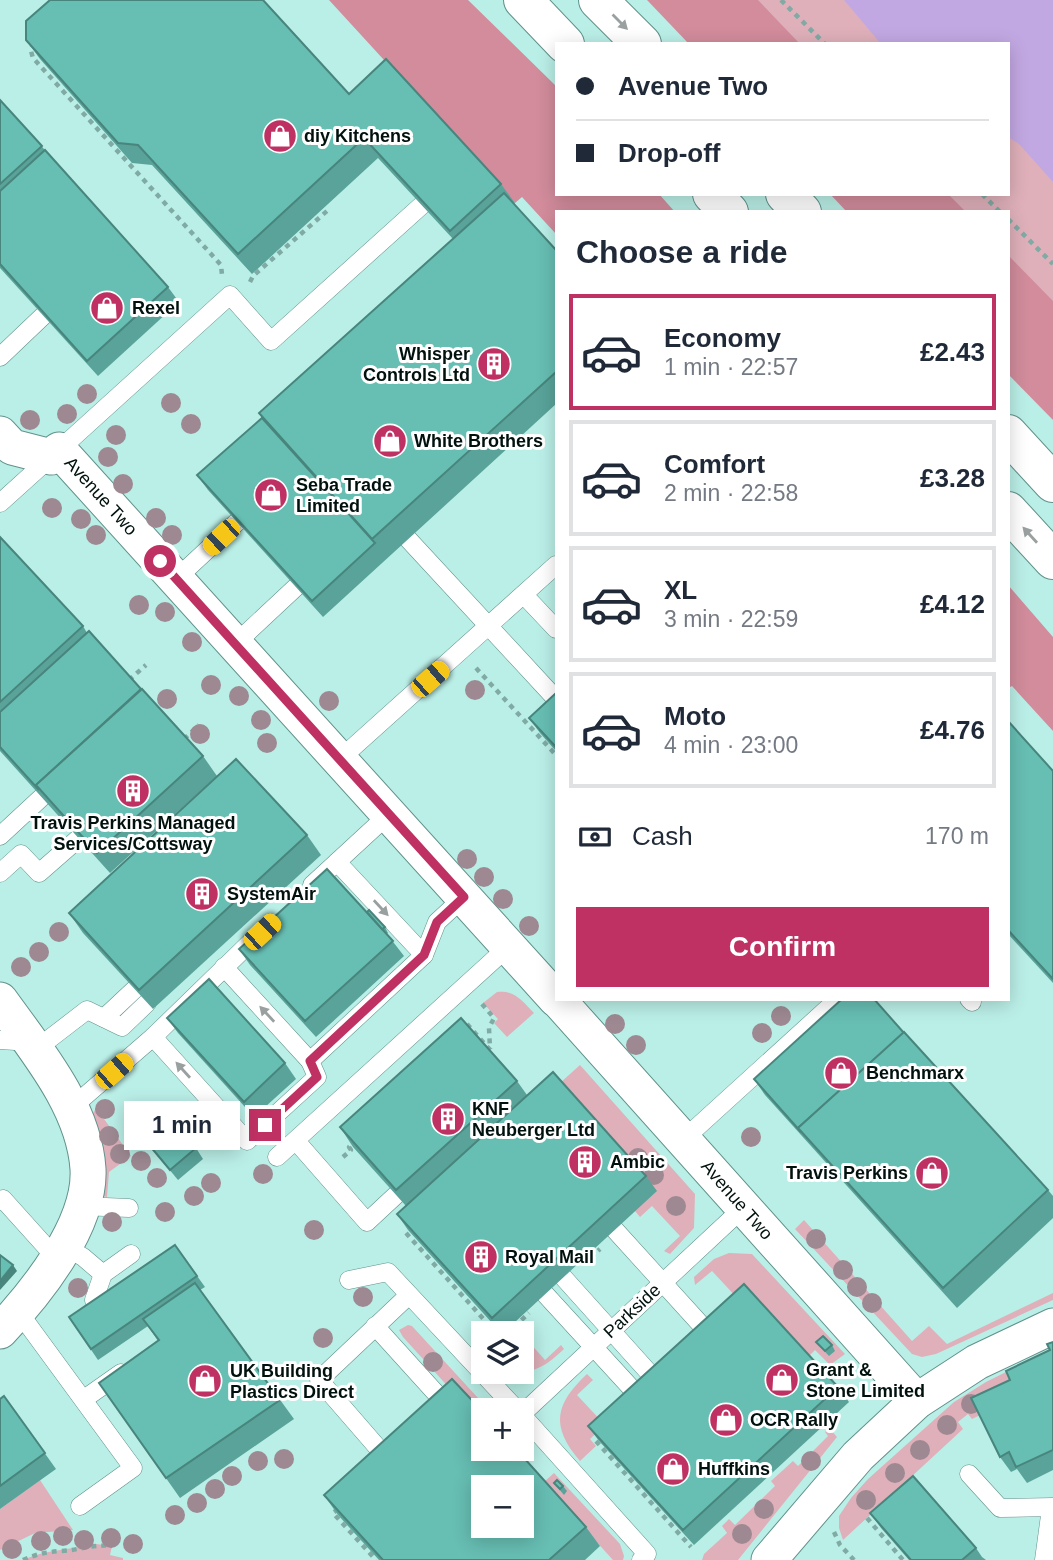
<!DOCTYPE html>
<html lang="en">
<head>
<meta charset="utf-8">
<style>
	:root { --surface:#fff; --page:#f2f2f3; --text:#1f2937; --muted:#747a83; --line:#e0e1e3; --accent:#be3162 }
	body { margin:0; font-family:Helvetica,sans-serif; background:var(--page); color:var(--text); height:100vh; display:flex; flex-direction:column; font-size:26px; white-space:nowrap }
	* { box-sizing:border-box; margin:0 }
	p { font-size:23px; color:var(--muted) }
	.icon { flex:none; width:38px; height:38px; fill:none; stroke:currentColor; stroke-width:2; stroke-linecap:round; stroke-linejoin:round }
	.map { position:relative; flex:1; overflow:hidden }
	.sheet { position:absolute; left:555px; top:210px; width:455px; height:791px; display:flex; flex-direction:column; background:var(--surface); border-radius:0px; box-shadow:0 4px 18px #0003 }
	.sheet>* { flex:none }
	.guide { position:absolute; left:555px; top:42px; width:455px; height:154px; border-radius:0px; box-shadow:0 4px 18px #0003; display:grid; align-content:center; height:154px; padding:0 21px; background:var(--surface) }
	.fabs { position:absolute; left:471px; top:1321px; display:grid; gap:14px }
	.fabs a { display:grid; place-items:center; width:63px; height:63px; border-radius:0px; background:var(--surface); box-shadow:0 4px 18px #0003; font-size:35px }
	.end { position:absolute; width:32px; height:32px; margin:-16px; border:9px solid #be3162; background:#fff; box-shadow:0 0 0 4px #fff }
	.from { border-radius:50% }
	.bubble { position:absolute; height:49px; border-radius:0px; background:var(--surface); box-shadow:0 4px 18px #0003; font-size:23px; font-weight:600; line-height:49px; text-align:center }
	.car { position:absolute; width:21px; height:42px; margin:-21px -10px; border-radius:9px; box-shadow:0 0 5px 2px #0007; background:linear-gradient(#f5c518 24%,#345 0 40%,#f5c518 0 76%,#345 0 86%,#f5c518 0) }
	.guide b { display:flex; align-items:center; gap:24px; height:66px; font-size:26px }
	.guide b+b { border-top:2px solid var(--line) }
	.guide i { width:18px; height:18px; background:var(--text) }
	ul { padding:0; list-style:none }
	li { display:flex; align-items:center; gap:21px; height:116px; margin:0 14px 10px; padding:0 7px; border:4px solid var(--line); border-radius:0px }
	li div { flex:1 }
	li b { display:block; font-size:26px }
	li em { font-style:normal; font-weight:600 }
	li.active { border-color:var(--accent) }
	li>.icon { width:63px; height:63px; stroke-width:1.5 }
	h2 { padding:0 21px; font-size:32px; line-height:84px }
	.pay { display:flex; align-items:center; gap:18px; height:77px; padding:0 21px; font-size:26px }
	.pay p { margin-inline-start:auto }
	.button { display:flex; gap:14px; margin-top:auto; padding:14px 21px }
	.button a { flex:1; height:80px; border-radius:0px; background:var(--accent); color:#fff; font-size:28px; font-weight:600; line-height:80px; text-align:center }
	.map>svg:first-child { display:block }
	.green { fill:#dfb0ba }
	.forest { fill:#d28c9c }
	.water { fill:#c2a8e2 }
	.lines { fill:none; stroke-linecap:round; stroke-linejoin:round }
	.service-casing { stroke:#60928b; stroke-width:19 }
	.minor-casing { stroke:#60928b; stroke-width:37 }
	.trunk-casing { stroke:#60928b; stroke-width:40 }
	.path { stroke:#80aaa4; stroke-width:4.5; stroke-dasharray:5 5; stroke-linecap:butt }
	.service { stroke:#fff; stroke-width:18 }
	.minor { stroke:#fff; stroke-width:35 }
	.trunk { stroke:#fff; stroke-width:38 }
	.tree { fill:#9e8992 }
	.wall { fill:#59a39a }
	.shaded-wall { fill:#48857d }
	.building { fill:#67beb3; stroke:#48857d; stroke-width:2; fill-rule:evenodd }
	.oneway { fill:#99a09f }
	.route { stroke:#be3162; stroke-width:9 }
	.labels { text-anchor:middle; stroke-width:6; stroke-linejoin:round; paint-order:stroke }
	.poi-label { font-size:18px; font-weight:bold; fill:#00110e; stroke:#fff; text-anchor:start }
	.street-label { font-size:18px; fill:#00110e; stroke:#fff }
</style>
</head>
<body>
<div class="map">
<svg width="1053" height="1560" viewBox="0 0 1053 1560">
	<rect width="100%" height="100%" fill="#baefe7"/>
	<g class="green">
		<path d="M653 0H1053V406L1008 360V212H862L845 194H1008V44H696Z"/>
		<path d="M497 992C515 990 522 1001 534 1013L507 1037 494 1023 498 1019 483 1003Z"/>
		<path d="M580 1065 695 1194 694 1228 670 1254 664 1251 680 1236 652 1206 640 1217 635 1211 560 1083Z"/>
		<path d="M96 1108 131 1156 109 1172 107 1197 99 1195 91 1117Z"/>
		<path d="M804 1220 912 1341 929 1326 947 1344 1053 1293V1300L936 1354 922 1357 912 1354 795 1229Z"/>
		<path d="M729 1253 752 1254 845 1354 830 1365 815 1350 808 1357 739 1300 712 1271 695 1285 694 1277 714 1259Z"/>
		<path d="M408 1325 412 1326 489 1410H483V1417L462 1402 403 1337 399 1330Z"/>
		<path d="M522 1334 545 1360 561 1345 564 1349C549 1363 537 1373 515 1372H522Z"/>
		<path d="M1052 1349 1021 1395 972 1419 968 1414 958 1422 963 1429 843 1540 839 1528V1516L851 1498 868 1479 954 1402 986 1382Z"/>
		<path d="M587 1374 593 1380 577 1395 605 1425 590 1439 596 1446 580 1461C550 1426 555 1404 587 1374Z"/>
		<path d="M829 1428 837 1437 738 1560H702L704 1554 727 1533 722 1526 729 1519 735 1525 775 1486 771 1481 793 1461 798 1466 828 1436 825 1432Z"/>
		<path d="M554 1473 620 1544 624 1556 623 1560H613L543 1483Z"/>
		<path d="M40 1480 73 1530 35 1533 0 1550V1509Z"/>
		<path d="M96 1544 112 1546 110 1555 123 1558V1560H23C46 1549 71 1550 96 1544Z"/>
	</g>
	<g class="forest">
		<path d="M329 0H468L556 86V194H659L675 212H556V234L522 197 515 203Z"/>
		<path d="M647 0H758L800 44H689Z"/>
		<path d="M830 194H948L966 212H847Z"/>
		<path d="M1008 255 1053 301V420L1008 374Z"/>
		<path d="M1008 585 1053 637V731L1012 686 1008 688Z"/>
	</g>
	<path class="water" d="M844 0H1053V182L1019 144 1008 137V44H881Z"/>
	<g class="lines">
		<g class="service-casing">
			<g id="service">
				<path d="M0 357 43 316"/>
				<path d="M59 450 230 295 271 341 422 205"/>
				<path d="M0 503 51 457"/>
				<path d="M408 539 556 699"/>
				<path d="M176 579 237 522"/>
				<path d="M524 595 556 629"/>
				<path d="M235 644 296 587"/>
				<path d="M340 759 556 565"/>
				<path d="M0 836 42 797"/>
				<path d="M337 862 424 955"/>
				<path d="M0 873 21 854 39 873 79 838"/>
				<path d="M312 885 389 814"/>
				<path d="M224 967 310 1061"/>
				<path d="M969 999 972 1002"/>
				<path d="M104 1018 135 989"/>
				<path d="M153 1037 247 1141 317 1077 310 1061 424 955 437 922 464 897"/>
				<path d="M0 1040 30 1042"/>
				<path d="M35 1050 87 1010 122 1027 147 1003"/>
				<path d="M70 1109 153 1037 258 935"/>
				<path d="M684 1139 838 999"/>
				<path d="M296 1141 367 1222 396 1195"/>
				<path d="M277 1157 509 946"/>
				<path d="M0 1201 3 1199 56 1258"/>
				<path d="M82 1206 129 1208"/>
				<path d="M615 1230 713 1338"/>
				<path d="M64 1246 83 1257 103 1274"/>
				<path d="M563 1277 660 1385"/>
				<path d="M349 1280 388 1272 517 1410"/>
				<path d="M545 1294 643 1401"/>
				<path d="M94 1300 103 1274 131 1254"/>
				<path d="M18 1311 133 1468 80 1506"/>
				<path d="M375 1326 452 1411"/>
				<path d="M84 1399 121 1373"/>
				<path d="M522 1414 743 1208"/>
				<path d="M522 1415 647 1554 641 1560"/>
				<path d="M391 1463 319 1380 409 1295"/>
				<path d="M969 1474 1000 1508 1053 1507"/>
				<path d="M1044 1560 1051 1508"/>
			</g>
		</g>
		<g class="minor-casing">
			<g id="minor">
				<path d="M0 434 12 447 51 457 59 450 556 999"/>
				<path d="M557 999 917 1401"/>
				<path d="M0 1000C35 1049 84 1106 88 1169 91 1225 36 1293 0 1331"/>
				<path d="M769 1560 858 1456 917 1401 977 1362 1053 1326"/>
			</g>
		</g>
		<g class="trunk-casing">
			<g id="trunk">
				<path d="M523 0 565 44"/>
				<path d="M598 0 642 44"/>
				<path d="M712 194 729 212"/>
				<path d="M785 194 802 212"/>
				<path d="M1008 434 1053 483"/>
				<path d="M1008 511 1053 560"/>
			</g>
		</g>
		<g class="path">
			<path d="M781 0 825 44"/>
			<path d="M33 42 31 51 33 58 221 265 222 275"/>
			<path d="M982 194 1000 212"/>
			<path d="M1008 219 1053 264"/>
			<path d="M250 282 253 276 327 211"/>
			<path d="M476 668 556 755"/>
			<path d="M129 680 146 665"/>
			<path d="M184 739 199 725"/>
			<path d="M482 1004 494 1018 489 1028 490 1049"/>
			<path d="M467 1024 492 1052 490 1054"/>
			<path d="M343 1157 351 1150 349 1147 354 1142"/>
			<path d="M406 1233 497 1334"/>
			<path d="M583 1264 600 1249"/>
			<path d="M507 1334 529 1313"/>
			<path d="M601 1434 595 1440 691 1547"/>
			<path d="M338 1509 333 1513 376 1560"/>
			<path d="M867 1518 903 1560"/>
			<path d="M834 1532 840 1545 854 1560"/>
			<path d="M23 1560C36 1554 47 1552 61 1551 80 1550 93 1544 112 1546"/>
		</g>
		<use href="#service" class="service"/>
		<use href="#minor" class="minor"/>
		<use href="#trunk" class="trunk"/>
	</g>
	<g class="tree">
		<circle cx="87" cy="394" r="10"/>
		<circle cx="171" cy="403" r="10"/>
		<circle cx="67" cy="414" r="10"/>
		<circle cx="30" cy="420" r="10"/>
		<circle cx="191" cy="424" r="10"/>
		<circle cx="116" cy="435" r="10"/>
		<circle cx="108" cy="457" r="10"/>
		<circle cx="123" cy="484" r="10"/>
		<circle cx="52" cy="508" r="10"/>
		<circle cx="156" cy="518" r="10"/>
		<circle cx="81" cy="519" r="10"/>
		<circle cx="96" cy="535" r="10"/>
		<circle cx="172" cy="535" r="10"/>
		<circle cx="139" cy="605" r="10"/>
		<circle cx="165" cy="612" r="10"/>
		<circle cx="192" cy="642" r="10"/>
		<circle cx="211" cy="685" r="10"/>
		<circle cx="475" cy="690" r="10"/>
		<circle cx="239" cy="696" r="10"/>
		<circle cx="167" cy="699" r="10"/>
		<circle cx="329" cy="701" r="10"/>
		<circle cx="261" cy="720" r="10"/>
		<circle cx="200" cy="734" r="10"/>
		<circle cx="267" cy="743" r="10"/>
		<circle cx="467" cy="859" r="10"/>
		<circle cx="484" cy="877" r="10"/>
		<circle cx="503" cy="899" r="10"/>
		<circle cx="529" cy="926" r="10"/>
		<circle cx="59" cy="932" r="10"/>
		<circle cx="39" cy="952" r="10"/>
		<circle cx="21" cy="967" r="10"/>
		<circle cx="781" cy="1016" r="10"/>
		<circle cx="615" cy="1024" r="10"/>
		<circle cx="762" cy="1033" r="10"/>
		<circle cx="636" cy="1045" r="10"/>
		<circle cx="105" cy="1109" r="10"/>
		<circle cx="109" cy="1136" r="10"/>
		<circle cx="751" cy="1137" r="10"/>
		<circle cx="120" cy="1154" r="10"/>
		<circle cx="638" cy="1158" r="10"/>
		<circle cx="141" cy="1161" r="10"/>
		<circle cx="263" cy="1174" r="10"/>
		<circle cx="654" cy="1175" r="10"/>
		<circle cx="157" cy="1178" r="10"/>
		<circle cx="211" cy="1183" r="10"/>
		<circle cx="194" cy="1196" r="10"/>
		<circle cx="676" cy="1206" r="10"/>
		<circle cx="165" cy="1212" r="10"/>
		<circle cx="112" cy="1222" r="10"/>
		<circle cx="314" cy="1230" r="10"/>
		<circle cx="816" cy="1239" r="10"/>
		<circle cx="843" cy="1270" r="10"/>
		<circle cx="857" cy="1287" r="10"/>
		<circle cx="78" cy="1288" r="10"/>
		<circle cx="363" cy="1297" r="10"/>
		<circle cx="872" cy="1303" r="10"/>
		<circle cx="323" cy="1338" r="10"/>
		<circle cx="433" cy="1362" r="10"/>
		<circle cx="971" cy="1404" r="10"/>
		<circle cx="947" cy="1425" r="10"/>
		<circle cx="920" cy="1450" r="10"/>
		<circle cx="284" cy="1459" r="10"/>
		<circle cx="258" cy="1461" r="10"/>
		<circle cx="811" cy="1461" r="10"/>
		<circle cx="895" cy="1473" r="10"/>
		<circle cx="232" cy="1476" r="10"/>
		<circle cx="215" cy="1489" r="10"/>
		<circle cx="866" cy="1500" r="10"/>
		<circle cx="197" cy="1503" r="10"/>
		<circle cx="764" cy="1509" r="10"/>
		<circle cx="175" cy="1515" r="10"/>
		<circle cx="742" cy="1534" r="10"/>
		<circle cx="63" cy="1536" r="10"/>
		<circle cx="111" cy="1538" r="10"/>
		<circle cx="84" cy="1540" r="10"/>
		<circle cx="41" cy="1541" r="10"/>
		<circle cx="133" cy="1544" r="10"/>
		<circle cx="12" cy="1549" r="10"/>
	</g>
	<g class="wall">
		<path d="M26 40 349 94 501 184 515 203 514 204 556 250V404L323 617 208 490 197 475 262 418 259 413 453 239 378 158 252 274 152 165 132 163 40 59Z"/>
		<path d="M0 100 168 287 179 302 98 376 0 268Z"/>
		<path d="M0 537 83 626 87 633 203 756 217 776 110 873 0 751Z"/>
		<path d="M556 693V751L540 733 529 718Z"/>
		<path d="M1008 721 1053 771V983L1008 934Z"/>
		<path d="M307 835 321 855 153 1009 83 933 69 913Z"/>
		<path d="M367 912 385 927 388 933 387 934 404 956 316 1037 250 965 239 949Z"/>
		<path d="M167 1018 285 1063 296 1079 254 1117 178 1033Z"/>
		<path d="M904 1033 1048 1190 1053 1196V1218L957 1308 765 1095 754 1079Z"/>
		<path d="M517 1081 527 1095 646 1176 657 1191 502 1334 408 1230 397 1214 406 1206 353 1147 340 1127Z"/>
		<path d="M145 1140 196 1148 203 1159 178 1180Z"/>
		<path d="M175 1245 205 1287 200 1290 294 1419 180 1498 99 1383 158 1341 148 1326 98 1360 69 1317Z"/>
		<path d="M816 1342 832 1345 835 1351 829 1356Z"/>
		<path d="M1053 1342V1470L1027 1483 1017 1469 1011 1472 1000 1457 1010 1380 1050 1350Z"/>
		<path d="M838 1387 849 1402 694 1545 599 1441 588 1426Z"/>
		<path d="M4 1396 56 1469 0 1509V1399Z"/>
		<path d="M554 1483 563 1486 567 1491 564 1495Z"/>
		<path d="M324 1495 586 1527 600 1546 585 1560H379L338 1515Z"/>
		<path d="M870 1513 976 1548 982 1557 986 1560H909L881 1528Z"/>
	</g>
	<path class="shaded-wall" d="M13 1265 17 1271 0 1290V1281Z"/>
	<g class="building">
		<path d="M50 0H263L349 94 386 59 501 184 450 231 364 138 238 254 138 145 118 143 26 40V21Z"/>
		<path d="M0 100 42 146 0 184Z"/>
		<path d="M45 150 168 287 87 361 0 264V191Z"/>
		<path d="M504 193 556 250V372L372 539 259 413Z"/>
		<path d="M262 418 375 543 312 601 197 475Z"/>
		<path d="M0 537 83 626 0 702Z"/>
		<path d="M89 631 141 689 36 785 39 790 0 747V712Z"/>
		<path d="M142 689 203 756 97 853 36 785Z"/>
		<path d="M556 693V747L529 718Z"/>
		<path d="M1008 721 1053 771V979L1008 930Z"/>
		<path d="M236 759 307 835 139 990 69 913Z"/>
		<path d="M327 869 393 941 305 1021 239 949Z"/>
		<path d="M369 910 385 927 382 929 367 912Z"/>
		<path d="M209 979 285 1063 244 1102 167 1018Z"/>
		<path d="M842 999H874L904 1033 798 1128 801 1132 754 1079Z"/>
		<path d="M461 1018 517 1081 396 1190 340 1127Z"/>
		<path d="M904 1032 1048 1190 943 1288 798 1128Z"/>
		<path d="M553 1072 646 1176 492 1318 397 1214Z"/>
		<path d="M170 1118 196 1148 170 1170 145 1140Z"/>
		<path d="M175 1245 197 1276 91 1349 69 1317Z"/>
		<path d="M0 1255 13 1265 0 1281Z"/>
		<path d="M195 1283 280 1400 166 1478 99 1383 159 1340 143 1319Z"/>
		<path d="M744 1284 838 1387 683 1530 588 1426Z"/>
		<path d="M823 1336 832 1345 825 1351 816 1342Z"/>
		<path d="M1053 1342V1450L1016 1467 1009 1452 1000 1457 971 1398 1010 1380 1006 1371 1050 1350 1047 1344Z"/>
		<path d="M452 1379 483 1412V1449H516L586 1527 549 1560H383L324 1495ZM483 1488H522V1526H483Z"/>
		<path d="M4 1396 45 1453 0 1486V1399Z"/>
		<path d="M913 1476 976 1548 962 1560H911L870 1513Z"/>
		<path d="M557 1480 563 1486 560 1489 554 1483Z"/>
	</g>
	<defs><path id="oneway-solid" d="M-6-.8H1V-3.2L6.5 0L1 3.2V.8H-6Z" transform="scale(1.75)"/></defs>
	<g class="oneway">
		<use href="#oneway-solid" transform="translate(620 22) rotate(45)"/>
		<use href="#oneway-solid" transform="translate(1030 535) rotate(-132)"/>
		<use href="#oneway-solid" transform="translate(381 908) rotate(47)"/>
		<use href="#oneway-solid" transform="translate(267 1014) rotate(-133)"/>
		<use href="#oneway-solid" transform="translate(183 1070) rotate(-132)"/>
	</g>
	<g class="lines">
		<path class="route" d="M160 561 464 897 437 922 424 955 310 1061 317 1077 265 1125"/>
	</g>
	<defs>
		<g id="shop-disc" transform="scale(1.75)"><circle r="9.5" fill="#be3162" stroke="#fff"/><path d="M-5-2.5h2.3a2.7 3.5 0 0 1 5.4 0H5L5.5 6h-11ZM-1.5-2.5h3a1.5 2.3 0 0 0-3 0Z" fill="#fff"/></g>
		<g id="building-disc" transform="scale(1.75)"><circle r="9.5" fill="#be3162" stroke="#fff"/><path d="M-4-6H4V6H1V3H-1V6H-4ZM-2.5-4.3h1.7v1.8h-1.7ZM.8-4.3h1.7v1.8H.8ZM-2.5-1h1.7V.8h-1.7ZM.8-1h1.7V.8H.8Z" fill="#fff"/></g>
	</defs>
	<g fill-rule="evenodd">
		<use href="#shop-disc" x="280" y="136"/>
		<use href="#shop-disc" x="107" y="308"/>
		<use href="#building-disc" x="494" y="364"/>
		<use href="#shop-disc" x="390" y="441"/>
		<use href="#shop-disc" x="271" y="495"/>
		<use href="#building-disc" x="133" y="791"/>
		<use href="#building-disc" x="202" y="894"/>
		<use href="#shop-disc" x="841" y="1073"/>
		<use href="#building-disc" x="448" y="1119"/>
		<use href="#building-disc" x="585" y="1162"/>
		<use href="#shop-disc" x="932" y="1173"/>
		<use href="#building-disc" x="481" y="1257"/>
		<use href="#shop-disc" x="782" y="1380"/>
		<use href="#shop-disc" x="205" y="1381"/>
		<use href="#shop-disc" x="726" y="1420"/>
		<use href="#shop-disc" x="673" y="1469"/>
	</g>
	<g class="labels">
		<g class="poi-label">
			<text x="304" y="142">diy Kitchens</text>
			<text x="132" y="314">Rexel</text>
			<text x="470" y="360" text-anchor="end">Whisper<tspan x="470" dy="21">Controls Ltd</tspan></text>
			<text x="414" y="447">White Brothers</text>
			<text x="296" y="491">Seba Trade<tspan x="296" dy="21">Limited</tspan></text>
			<text x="133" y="829" text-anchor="middle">Travis Perkins Managed<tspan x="133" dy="21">Services/Cottsway</tspan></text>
			<text x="227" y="900">SystemAir</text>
			<text x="866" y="1079">Benchmarx</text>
			<text x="472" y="1115">KNF<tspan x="472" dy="21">Neuberger Ltd</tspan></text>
			<text x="610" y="1168">Ambic</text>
			<text x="908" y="1179" text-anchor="end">Travis Perkins</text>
			<text x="505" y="1263">Royal Mail</text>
			<text x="806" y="1376">Grant &amp;<tspan x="806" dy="21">Stone Limited</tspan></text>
			<text x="230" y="1377">UK Building<tspan x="230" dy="21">Plastics Direct</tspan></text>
			<text x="750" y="1426">OCR Rally</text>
			<text x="698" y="1475">Huffkins</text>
		</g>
		<g class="street-label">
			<text transform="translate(101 496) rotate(48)" y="6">Avenue Two</text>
			<text transform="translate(737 1200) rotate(49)" y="6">Avenue Two</text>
			<text transform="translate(632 1311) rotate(-43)" y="6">Parkside</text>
		</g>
	</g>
</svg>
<div class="fabs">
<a><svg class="icon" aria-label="layers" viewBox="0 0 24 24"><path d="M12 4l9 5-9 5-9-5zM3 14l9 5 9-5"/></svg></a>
<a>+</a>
<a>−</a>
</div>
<i class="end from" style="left:160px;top:561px"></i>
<i class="end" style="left:265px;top:1125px"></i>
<div class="bubble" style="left:124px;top:1101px;width:116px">1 min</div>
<i class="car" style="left:221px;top:537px;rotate:227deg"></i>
<i class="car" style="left:430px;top:679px;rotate:49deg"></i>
<i class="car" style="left:262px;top:932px;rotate:47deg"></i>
<i class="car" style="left:114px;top:1071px;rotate:49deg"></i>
<div class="guide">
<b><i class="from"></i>Avenue Two</b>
<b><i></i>Drop-off</b>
</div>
<section class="sheet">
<h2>Choose a ride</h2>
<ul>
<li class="active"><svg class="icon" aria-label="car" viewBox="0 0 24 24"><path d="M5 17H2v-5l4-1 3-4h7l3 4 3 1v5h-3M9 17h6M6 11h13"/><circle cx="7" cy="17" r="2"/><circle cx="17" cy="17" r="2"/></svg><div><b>Economy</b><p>1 min · 22:57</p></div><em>£2.43</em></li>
<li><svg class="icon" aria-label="car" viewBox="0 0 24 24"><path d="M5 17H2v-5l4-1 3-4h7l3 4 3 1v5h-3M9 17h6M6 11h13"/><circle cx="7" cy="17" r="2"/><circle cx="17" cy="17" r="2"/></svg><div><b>Comfort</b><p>2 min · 22:58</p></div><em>£3.28</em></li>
<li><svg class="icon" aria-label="car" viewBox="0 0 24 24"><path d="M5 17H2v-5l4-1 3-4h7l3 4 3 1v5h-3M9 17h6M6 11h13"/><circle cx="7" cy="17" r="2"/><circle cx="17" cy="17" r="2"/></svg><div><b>XL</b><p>3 min · 22:59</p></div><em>£4.12</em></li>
<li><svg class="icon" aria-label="car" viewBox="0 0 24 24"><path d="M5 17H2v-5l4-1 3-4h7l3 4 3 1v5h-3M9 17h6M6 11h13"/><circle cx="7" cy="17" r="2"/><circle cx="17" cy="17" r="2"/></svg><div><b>Moto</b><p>4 min · 23:00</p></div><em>£4.76</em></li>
</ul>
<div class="pay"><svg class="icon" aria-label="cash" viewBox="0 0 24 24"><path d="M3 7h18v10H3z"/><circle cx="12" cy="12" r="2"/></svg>Cash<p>170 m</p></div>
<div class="button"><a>Confirm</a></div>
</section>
</div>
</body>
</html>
